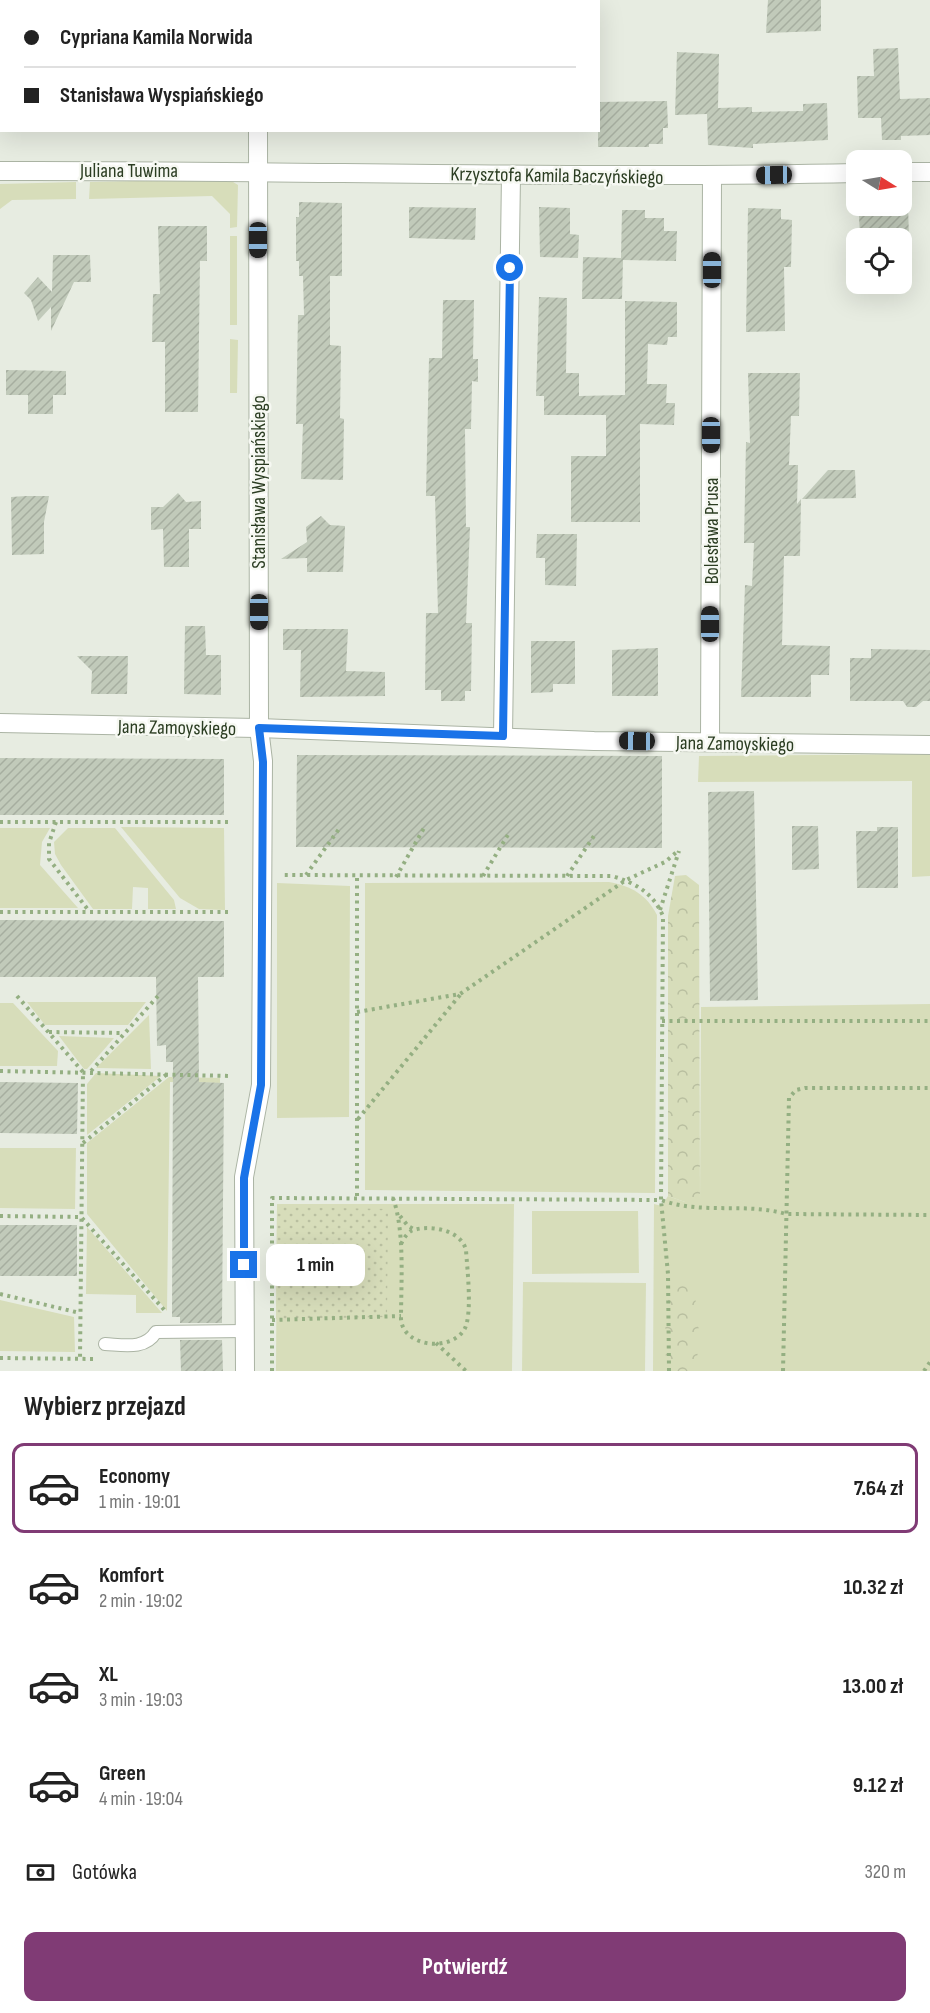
<!DOCTYPE html>
<html lang="pl">
<head>
<meta charset="utf-8">
<style>
	:root { --surface:#fff; --page:#f2f2f2; --text:#222; --muted:#767676; --line:#e0e0e0; --accent:#803b75 }
	body { margin:0; font-family:"Sofia Sans Condensed",sans-serif; background:var(--page); color:var(--text); height:100vh; display:flex; flex-direction:column; font-size:22px; white-space:nowrap }
	* { box-sizing:border-box; margin:0 }
	p { font-size:20px; color:var(--muted) }
	.icon { flex:none; width:33px; height:33px; fill:none; stroke:currentColor; stroke-width:2; stroke-linecap:round; stroke-linejoin:round }
	.map { position:relative; height:1371px; overflow:hidden }
	.side { display:flex; flex-direction:column; background:var(--surface); flex:1 }
	.side>* { flex:none }
	.banner { position:absolute; left:0px; top:0px; width:600px; height:132px; box-shadow:0 6px 24px #0002; display:grid; align-content:center; height:132px; padding:0 24px; background:var(--surface) }
	.needle { width:39px; rotate:101deg }
	.tools { position:absolute; left:846px; top:150px; display:grid; gap:12px }
	.tools a { display:grid; place-items:center; width:66px; height:66px; border-radius:12px; background:var(--surface); box-shadow:0 6px 24px #0002; font-size:30px }
	.end { position:absolute; width:27px; height:27px; margin:-14px; border:8px solid #1a73e8; background:#fff; box-shadow:0 0 0 3px #fff }
	.from { border-radius:50% }
	.bubble { position:absolute; height:42px; border-radius:12px; background:var(--surface); box-shadow:0 6px 24px #0002; font-size:20px; font-weight:700; line-height:42px; text-align:center }
	.car { position:absolute; width:18px; height:36px; margin:-18px -9px; border-radius:8px; box-shadow:0 0 4px 2px #0007; background:linear-gradient(#222 24%,#8ab4d8 0 40%,#222 0 76%,#8ab4d8 0 86%,#222 0) }
	.banner b { display:flex; align-items:center; gap:21px; height:57px; font-size:22px }
	.banner b+b { border-top:2px solid var(--line) }
	.banner i { width:15px; height:15px; background:var(--text) }
	ul { padding:0; list-style:none }
	li { display:flex; align-items:center; gap:18px; height:90px; margin:0 12px 9px; padding:0 12px; border:3px solid transparent; border-radius:12px }
	li div { flex:1 }
	li b { display:block; font-size:22px }
	li em { font-style:normal; font-weight:700 }
	li.selected { border-color:var(--accent) }
	li>.icon { width:54px; height:54px; stroke-width:1.5 }
	h2 { padding:0 24px; font-size:27px; line-height:72px }
	.pay { display:flex; align-items:center; gap:15px; height:66px; padding:0 24px; font-size:22px }
	.pay p { margin-inline-start:auto }
	.primary-button { display:flex; gap:12px; margin-top:auto; padding:12px 24px }
	.primary-button a { flex:1; height:69px; border-radius:12px; background:var(--accent); color:#fff; font-size:24px; font-weight:700; line-height:69px; text-align:center }
	.map>svg:first-child { display:block }
	.green { fill:#d7ddba }
	.forest { fill:url(#forest-crowns) }
	.park { fill:url(#park-dots) }
	.building { fill:url(#building-hatch) }
	.lines { fill:none; stroke-linecap:round; stroke-linejoin:round }
	.service-casing { stroke:#abb4a4; stroke-width:14 }
	.minor-casing { stroke:#abb4a4; stroke-width:20 }
	.path { stroke:#94af82; stroke-width:4; stroke-dasharray:3 4.5; stroke-linecap:butt }
	.service { stroke:#fff; stroke-width:12 }
	.minor { stroke:#fff; stroke-width:18 }
	.route { stroke:#1a73e8; stroke-width:8 }
	.labels { text-anchor:middle; stroke-width:5; stroke-linejoin:round; paint-order:stroke }
	.street-label { font-size:20px; fill:#2b3d22; stroke:#f6f8f2 }
</style>
</head>
<body>
<div class="map">
<svg width="930" height="1371" viewBox="0 0 930 1371">
	<defs>
		<pattern id="forest-crowns" width="20" height="18" patternUnits="userSpaceOnUse" patternTransform="scale(1.5)"><rect width="20" height="18" fill="#d7ddba"/><path d="M2 6a3 3 0 1 1 6 0M12 15a3 3 0 1 1 6 0" fill="none" stroke="#b9bfa0"/></pattern>
		<pattern id="park-dots" width="8" height="8" patternUnits="userSpaceOnUse" patternTransform="scale(1.5)"><rect width="8" height="8" fill="#d7ddba"/><path d="M2 2h.1M6 6h.1" fill="none" stroke="#b9bfa0" stroke-width="1.8" stroke-linecap="round"/></pattern>
		<pattern id="building-hatch" width="6" height="6" patternUnits="userSpaceOnUse" patternTransform="scale(1.5)"><rect width="6" height="6" fill="#c1caba"/><path d="M-1 1l2-2M0 6l6-6M5 7l2-2" fill="none" stroke="#a6aea0"/></pattern>
	</defs>
	<rect width="100%" height="100%" fill="#e7ece1"/>
	<g class="green">
		<path d="M228 179 238 185 237 227 230 228V214L212 196 89 199 90 182Z"/>
		<path d="M76 182V199L12 200 0 209V184Z"/>
		<rect x="230" y="236" width="7" height="89"/>
		<path d="M230 339 238 340 237 393H230Z"/>
		<path d="M930 754V876L912 877V781L698 782 699 756Z"/>
		<path d="M121 827 224 828 225 910 199 909 180 898Z"/>
		<path d="M0 828H50L42 842 40 865 78 908H0Z"/>
		<path d="M68 828H115L174 900 176 909H148V888L133 887 132 909H93L61 865 55 854 54 842Z"/>
		<path d="M609 882C631 886 646 894 657 915L655 1193 365 1190V883Z"/>
		<path d="M277 883 350 886 349 1117 277 1118Z"/>
		<path d="M27 1002H146L128 1025H45Z"/>
		<path d="M0 1003H13L58 1051 57 1066H0Z"/>
		<path d="M930 1004V1371H653L654 1204 662 1206 668 1196 685 1202H700L701 1007Z"/>
		<path d="M149 1015 151 1069 96 1068Z"/>
		<path d="M59 1036 114 1038 87 1069H84Z"/>
		<path d="M96 1073 161 1076 87 1135V1084Z"/>
		<path d="M169 1077 220 1078V1083L170 1082 167 1311 87 1214V1143Z"/>
		<path d="M0 1148H76L75 1209 0 1208Z"/>
		<path d="M277 1204H514L512 1371H276Z"/>
		<path d="M532 1211H638L639 1273 532 1274Z"/>
		<path d="M87 1227 162 1313H136V1295L86 1294Z"/>
		<path d="M523 1282 646 1283 645 1371H522Z"/>
		<path d="M0 1300 74 1317 75 1352 0 1351Z"/>
	</g>
	<g class="forest">
		<path d="M686 875 699 885 700 1203 685 1202 668 1196V916L675 876Z"/>
		<path d="M685 1280C705 1302 697 1343 697 1371H666L665 1309 673 1287Z"/>
	</g>
	<path class="park" d="M277 1207 388 1209 387 1317 276 1319Z"/>
	<g class="building">
		<path d="M768 0H821V31L766 33Z"/>
		<path d="M898 48 900 99 930 98V135L901 136V140H882L881 118H858L857 76H874L873 49Z"/>
		<path d="M677 52 719 54 718 108 752 107V112L803 111V104L827 103 828 140 753 144V148L708 145 707 114 675 115Z"/>
		<path d="M667 101 668 128H663V144H649V147H598V102Z"/>
		<path d="M299 202 342 203V276H330V345L341 346 340 418 344 419 343 480 301 479 303 424H296L298 315H304L303 276H299V261H296V217H299Z"/>
		<path d="M908 205 909 238H860L859 216 888 214V206Z"/>
		<path d="M409 207 476 208 475 240 409 238Z"/>
		<path d="M539 207 570 208V234L579 235 578 258 540 257Z"/>
		<path d="M748 208 781 209V219L792 220 791 267H784L785 331 746 332Z"/>
		<path d="M622 210H645V218H664V231H677L676 261 623 260 622 299H582L583 257 621 258Z"/>
		<path d="M158 226H207V261H200L198 412H165V342H152L153 294H160Z"/>
		<path d="M53 255H90L91 282H74L51 331V307L38 321 31 300 24 293 38 277 52 292Z"/>
		<path d="M539 297 567 298 566 373H579V396L625 395V301L677 302V337H668L667 345 648 344 647 384H667L666 403H675L674 425 640 424V522H571V456H606V415H544V396H536Z"/>
		<path d="M443 300H474L473 359H478V382L472 381 471 429H465L466 527H470L466 623H472L471 691H465V701H441V690H425L426 613H438L435 496H426L429 358H442Z"/>
		<path d="M6 370 66 371V395H53V414H28V395H6Z"/>
		<path d="M748 373H800L799 416H791L789 465H798L797 504 801 499 800 556H784L782 645 830 646 829 675H811V697H741L745 585 752 586 754 543H744L746 442 750 443Z"/>
		<path d="M828 470H855L856 498 802 499Z"/>
		<path d="M178 493 186 502 201 501V529H189V567H164L163 529 151 530V507H163Z"/>
		<path d="M26 496H49L44 522V554L12 555 11 497Z"/>
		<path d="M321 516 330 525 345 526 343 572H307V558L281 559 307 542 306 527Z"/>
		<path d="M537 534H577L576 586 545 585V558H536Z"/>
		<path d="M185 626H205L206 655H221V695L184 694Z"/>
		<path d="M283 629H348L346 671 385 672V696L300 697 301 650H283Z"/>
		<path d="M531 641H575V684H553V692L531 693Z"/>
		<path d="M658 648V696H612V650Z"/>
		<path d="M871 649 930 650V701H923L916 707H907L903 701H850V658H871Z"/>
		<path d="M77 656H128L127 694H91L92 671Z"/>
		<path d="M297 755 662 756V848L296 847Z"/>
		<path d="M0 758 224 759V815H0Z"/>
		<path d="M754 791 758 1000 710 1001 708 792Z"/>
		<path d="M792 826H818L819 869 792 870Z"/>
		<path d="M877 827H898V888H857L856 831H877Z"/>
		<path d="M0 920 224 921V977H198L199 1082 224 1083 222 1323H180V1317H172L173 1062H166V1045L157 1046 156 977H0Z"/>
		<path d="M0 1082 78 1083 77 1134 0 1133Z"/>
		<rect x="0" y="1225" width="77" height="51"/>
		<path d="M180 1340H222L223 1371H181Z"/>
	</g>
	<g class="lines">
		<g class="service-casing">
			<path id="service" d="M105 1344C124 1345 145 1350 156 1332L245 1331"/>
		</g>
		<g class="minor-casing">
			<g id="minor">
				<path d="M258 2V0"/>
				<path d="M0 171C286 170 571 179 856 173"/>
				<path d="M902 172H930"/>
				<path d="M0 723 259 728 594 741 930 745"/>
				<path d="M503 736 511 175"/>
				<path d="M710 742 712 176"/>
				<path d="M245 1371 244 1177 261 1085 263 761 259 728 258 130"/>
			</g>
		</g>
		<g class="path">
			<path d="M0 822H230"/>
			<path d="M56 822 49 843V859L89 911"/>
			<path d="M306 875 339 829"/>
			<path d="M483 876 509 833"/>
			<path d="M567 876 594 836"/>
			<path d="M396 877 424 828"/>
			<path d="M357 878V1198"/>
			<path d="M660 910 679 851"/>
			<path d="M0 912H230"/>
			<path d="M17 996 83 1072 80 1359"/>
			<path d="M357 1012 460 994 626 880 665 862 679 850"/>
			<path d="M662 1021H930"/>
			<path d="M49 1032 124 1033"/>
			<path d="M0 1071 231 1076"/>
			<path d="M91 1071 158 996"/>
			<path d="M358 1119 460 995"/>
			<path d="M83 1143 167 1074"/>
			<path d="M393 1198C405 1231 401 1283 401 1319 403 1347 450 1352 464 1330 473 1316 467 1267 466 1250 461 1229 427 1224 411 1231 406 1234 402 1241 400 1247"/>
			<path d="M0 1216 81 1217 167 1313"/>
			<path d="M400 1216 408 1226 415 1230"/>
			<path d="M0 1294 80 1313"/>
			<path d="M272 1320 401 1316"/>
			<path d="M436 1343 466 1371"/>
			<path d="M0 1358 95 1359"/>
			<path d="M272 1371V1198L661 1200 663 916C653 893 636 883 612 876L283 875"/>
			<path d="M669 1371 668 1274 661 1200C702 1215 745 1202 786 1214L930 1215"/>
			<path d="M783 1371 789 1098 796 1090 805 1088H930"/>
			<path d="M924 1371 930 1362"/>
		</g>
		<use href="#service" class="service"/>
		<use href="#minor" class="minor"/>
	</g>
	<g class="lines">
		<path class="route" d="M244 1265V1178L261 1085 263 762 259 728 503 736 510 268"/>
	</g>
	<g class="labels">
		<g class="street-label">
			<text x="129" y="177">Juliana Tuwima</text>
			<text transform="translate(557 175) rotate(1)" y="7">Krzysztofa Kamila Baczyńskiego</text>
			<text transform="translate(258 482) rotate(-90)" y="7">Stanisława Wyspiańskiego</text>
			<text transform="translate(711 531) rotate(-90)" y="7">Bolesława Prusa</text>
			<text transform="translate(177 727) rotate(1)" y="7">Jana Zamoyskiego</text>
			<text transform="translate(735 743) rotate(1)" y="7">Jana Zamoyskiego</text>
		</g>
	</g>
</svg>
<div class="tools">
<a><svg class="needle" viewBox="-14 -14 28 28"><path d="M0-13l5 13h-10z" fill="#e53935"/><path d="M0 13l5-13h-10z" fill="#767676"/></svg></a>
<a><svg class="icon" aria-label="locate" viewBox="0 0 24 24"><circle cx="12" cy="12" r="6"/><path d="M12 2v4M12 18v4M2 12h4M18 12h4"/></svg></a>
</div>
<i class="end from" style="left:510px;top:268px"></i>
<i class="end" style="left:244px;top:1265px"></i>
<div class="bubble" style="left:266px;top:1244px;width:99px">1 min</div>
<i class="car" style="left:774px;top:175px;rotate:269deg"></i>
<i class="car" style="left:258px;top:240px;rotate:180deg"></i>
<i class="car" style="left:712px;top:270px;rotate:0deg"></i>
<i class="car" style="left:711px;top:435px;rotate:180deg"></i>
<i class="car" style="left:259px;top:612px;rotate:180deg"></i>
<i class="car" style="left:710px;top:624px;rotate:0deg"></i>
<i class="car" style="left:637px;top:741px;rotate:271deg"></i>
<div class="banner">
<b><i class="from"></i>Cypriana Kamila Norwida</b>
<b><i></i>Stanisława Wyspiańskiego</b>
</div>
</div>
<section class="side">
<h2>Wybierz przejazd</h2>
<ul>
<li class="selected"><svg class="icon" aria-label="car" viewBox="0 0 24 24"><path d="M5 17H2v-5l4-1 3-4h7l3 4 3 1v5h-3M9 17h6M6 11h13"/><circle cx="7" cy="17" r="2"/><circle cx="17" cy="17" r="2"/></svg><div><b>Economy</b><p>1 min · 19:01</p></div><em>7.64 zł</em></li>
<li><svg class="icon" aria-label="car" viewBox="0 0 24 24"><path d="M5 17H2v-5l4-1 3-4h7l3 4 3 1v5h-3M9 17h6M6 11h13"/><circle cx="7" cy="17" r="2"/><circle cx="17" cy="17" r="2"/></svg><div><b>Komfort</b><p>2 min · 19:02</p></div><em>10.32 zł</em></li>
<li><svg class="icon" aria-label="car" viewBox="0 0 24 24"><path d="M5 17H2v-5l4-1 3-4h7l3 4 3 1v5h-3M9 17h6M6 11h13"/><circle cx="7" cy="17" r="2"/><circle cx="17" cy="17" r="2"/></svg><div><b>XL</b><p>3 min · 19:03</p></div><em>13.00 zł</em></li>
<li><svg class="icon" aria-label="car" viewBox="0 0 24 24"><path d="M5 17H2v-5l4-1 3-4h7l3 4 3 1v5h-3M9 17h6M6 11h13"/><circle cx="7" cy="17" r="2"/><circle cx="17" cy="17" r="2"/></svg><div><b>Green</b><p>4 min · 19:04</p></div><em>9.12 zł</em></li>
</ul>
<div class="pay"><svg class="icon" aria-label="cash" viewBox="0 0 24 24"><path d="M3 7h18v10H3z"/><circle cx="12" cy="12" r="2"/></svg>Gotówka<p>320 m</p></div>
<div class="primary-button"><a>Potwierdź</a></div>
</section>
</body>
</html>
